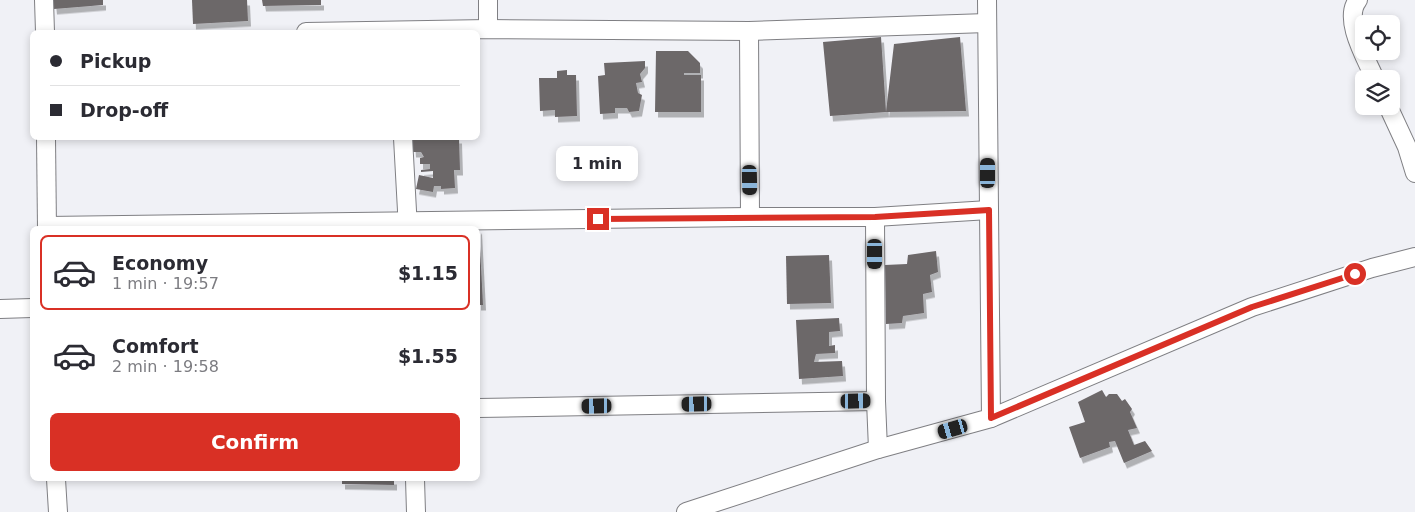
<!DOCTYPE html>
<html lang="en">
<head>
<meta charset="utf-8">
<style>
	:root { --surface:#fff; --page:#f7f7f7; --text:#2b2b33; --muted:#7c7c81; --line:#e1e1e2; --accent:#d93025 }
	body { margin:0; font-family:"DejaVu Sans",sans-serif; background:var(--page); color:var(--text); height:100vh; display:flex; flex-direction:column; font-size:19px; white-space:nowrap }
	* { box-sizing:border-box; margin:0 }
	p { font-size:16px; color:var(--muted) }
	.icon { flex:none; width:28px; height:28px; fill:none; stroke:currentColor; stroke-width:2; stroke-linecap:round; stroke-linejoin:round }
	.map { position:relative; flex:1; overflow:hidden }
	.details { position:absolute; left:30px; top:226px; width:450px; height:255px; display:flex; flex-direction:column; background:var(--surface); border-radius:8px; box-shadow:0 2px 8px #0003 }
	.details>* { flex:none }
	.top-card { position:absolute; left:30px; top:30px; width:450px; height:110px; border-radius:8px; box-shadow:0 2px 8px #0003; display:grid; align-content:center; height:110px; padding:0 20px; background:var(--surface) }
	.controls { position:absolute; left:1355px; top:15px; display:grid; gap:10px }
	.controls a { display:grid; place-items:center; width:45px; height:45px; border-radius:8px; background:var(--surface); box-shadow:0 2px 8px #0003; font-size:25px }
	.end { position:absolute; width:22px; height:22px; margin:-11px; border:6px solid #d93025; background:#fff; box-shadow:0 0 0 2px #fff }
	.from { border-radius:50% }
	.bubble { position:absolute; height:35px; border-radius:8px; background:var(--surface); box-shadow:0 2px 8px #0003; font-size:16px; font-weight:700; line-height:35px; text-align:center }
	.car { position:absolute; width:15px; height:30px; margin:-15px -8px; border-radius:6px; box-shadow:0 0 4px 1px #0007; background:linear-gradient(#222 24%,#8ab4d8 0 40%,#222 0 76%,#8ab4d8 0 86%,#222 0) }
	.top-card b { display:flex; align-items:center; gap:18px; height:48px; font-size:19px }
	.top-card b+b { border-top:1px solid var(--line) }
	.top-card i { width:12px; height:12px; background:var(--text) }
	ul { padding:9px 0 0; list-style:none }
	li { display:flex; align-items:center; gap:15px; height:75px; margin:0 10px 8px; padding:0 10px; border:2px solid transparent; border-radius:8px }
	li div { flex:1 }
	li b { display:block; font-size:19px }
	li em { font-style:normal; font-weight:700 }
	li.current { border-color:var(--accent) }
	li>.icon { width:45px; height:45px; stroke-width:1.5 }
	.action { display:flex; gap:10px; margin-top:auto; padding:10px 20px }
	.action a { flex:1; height:58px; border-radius:8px; background:var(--accent); color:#fff; font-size:20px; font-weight:700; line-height:58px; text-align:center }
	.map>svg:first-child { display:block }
	.building { fill:#6c6769; filter:url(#shadow) }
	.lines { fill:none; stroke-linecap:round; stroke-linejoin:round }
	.minor-casing { stroke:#7f7f83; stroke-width:20 }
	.minor { stroke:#fff; stroke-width:18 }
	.route { stroke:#d93025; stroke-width:6 }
</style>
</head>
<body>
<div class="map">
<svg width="1415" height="512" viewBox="0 0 1415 512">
	<defs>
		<filter id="shadow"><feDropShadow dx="3" dy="5.5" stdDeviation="0" flood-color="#0004"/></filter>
	</defs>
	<rect width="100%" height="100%" fill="#f0f1f6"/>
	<g class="building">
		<path d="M53 0H103V5L54 9Z"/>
		<path d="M192 0H247L248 21 193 24Z"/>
		<path d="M262 0H321V5L263 6Z"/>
		<path d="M881 37 886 112 894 44 960 37 966 111 886 112 830 116 823 42Z"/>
		<path d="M656 51H688L700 63V73H684V75H701V112H655Z"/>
		<path d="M645 61V68L640 74 642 82 636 83 638 93 642 95 639 111 629 112 627 108H615V113L600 114 598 76 605 75 604 63Z"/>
		<path d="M567 70V75H576L577 116 555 117V110L540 111 539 78H557V71Z"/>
		<path d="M412 138H459L460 170H454L455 188 441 189V186H434L433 192 416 189 419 175 433 178V171L421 172V170L430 169V164H420V158L424 157 421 152H413Z"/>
		<path d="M479 228 483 305H478V229Z"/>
		<path d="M936 251 938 272 930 275 932 292 923 294 924 313 903 316 902 323 886 324 885 265 907 264 908 255Z"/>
		<path d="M829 255 831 303 787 304 786 256Z"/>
		<path d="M839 318 840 331 829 332V346L835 345V353L816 354 814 362 842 361 843 376 799 379 796 320Z"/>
		<path d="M1102 390 1106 397 1109 394H1117L1122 401 1125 399 1132 409 1130 412 1137 428 1128 430 1134 445 1145 441 1152 451 1124 463 1115 441 1109 442 1110 447 1080 458 1069 427 1085 422 1078 402Z"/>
		<path d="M342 479H394V485L342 484Z"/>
	</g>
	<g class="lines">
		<g class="minor-casing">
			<g id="minor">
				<path d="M44 0 45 32"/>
				<path d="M488 0V29"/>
				<path d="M1358 0C1342 19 1367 60 1375 79"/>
				<path d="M749 31 750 217"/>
				<path d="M306 32 488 29 749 31 987 23"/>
				<path d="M1388 106 1407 147 1415 173"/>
				<path d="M46 138 47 229"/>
				<path d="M403 138 408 229"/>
				<path d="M875 217 876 401 878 449"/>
				<path d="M47 226 750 217H875L989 210"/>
				<path d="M0 309 32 308"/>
				<path d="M478 408 876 401"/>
				<path d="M991 418 1252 307 1372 268 1415 257"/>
				<path d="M56 479 58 512"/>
				<path d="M415 479 416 512"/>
				<path d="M686 512 878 449 991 418 987 0"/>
			</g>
		</g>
		<use href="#minor" class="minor"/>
	</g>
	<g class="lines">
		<path class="route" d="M598 219 875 217 989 210 991 418 1252 307 1355 274"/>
	</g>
</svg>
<div class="controls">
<a><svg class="icon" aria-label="locate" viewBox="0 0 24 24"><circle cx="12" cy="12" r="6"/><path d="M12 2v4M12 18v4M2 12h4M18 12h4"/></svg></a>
<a><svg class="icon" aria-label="layers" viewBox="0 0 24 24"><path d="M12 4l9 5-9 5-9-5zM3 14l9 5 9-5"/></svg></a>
</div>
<i class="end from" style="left:1355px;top:274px"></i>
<i class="end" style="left:598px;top:219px"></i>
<div class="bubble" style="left:556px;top:146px;width:82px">1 min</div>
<i class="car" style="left:988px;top:173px;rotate:0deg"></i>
<i class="car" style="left:750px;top:180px;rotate:179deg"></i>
<i class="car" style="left:875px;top:254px;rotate:180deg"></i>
<i class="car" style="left:856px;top:401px;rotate:89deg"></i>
<i class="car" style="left:697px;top:404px;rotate:269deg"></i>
<i class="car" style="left:597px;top:406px;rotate:269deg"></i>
<i class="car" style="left:953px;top:429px;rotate:254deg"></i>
<div class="top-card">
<b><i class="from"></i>Pickup</b>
<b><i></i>Drop-off</b>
</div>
<section class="details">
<ul>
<li class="current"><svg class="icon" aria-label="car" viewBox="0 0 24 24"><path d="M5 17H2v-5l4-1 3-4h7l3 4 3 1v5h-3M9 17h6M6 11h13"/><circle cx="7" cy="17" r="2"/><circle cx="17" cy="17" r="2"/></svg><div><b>Economy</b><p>1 min · 19:57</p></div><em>$1.15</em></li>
<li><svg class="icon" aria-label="car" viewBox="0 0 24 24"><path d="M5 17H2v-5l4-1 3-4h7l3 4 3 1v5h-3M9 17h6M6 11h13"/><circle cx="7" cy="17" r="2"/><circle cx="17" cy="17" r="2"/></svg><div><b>Comfort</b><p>2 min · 19:58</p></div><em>$1.55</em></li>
</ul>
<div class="action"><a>Confirm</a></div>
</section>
</div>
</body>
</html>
